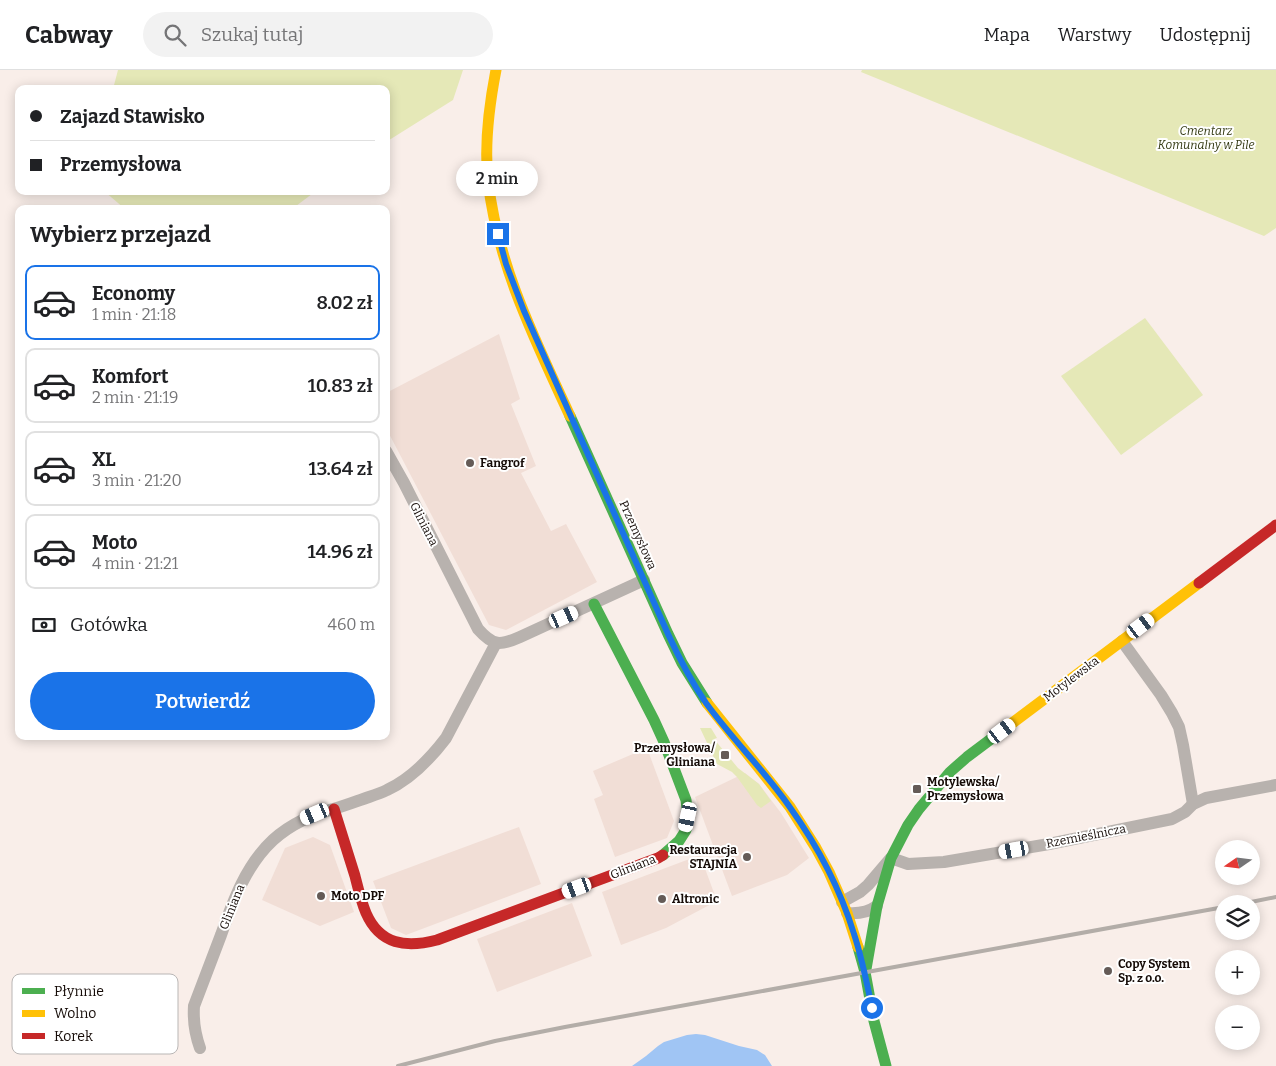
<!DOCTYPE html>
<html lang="pl">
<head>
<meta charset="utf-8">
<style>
	:root { --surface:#fff; --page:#f2f2f2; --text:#202124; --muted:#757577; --line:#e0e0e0; --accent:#1a73e8 }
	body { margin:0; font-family:Bitter,serif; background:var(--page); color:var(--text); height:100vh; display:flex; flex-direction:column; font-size:19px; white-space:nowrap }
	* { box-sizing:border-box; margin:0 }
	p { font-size:16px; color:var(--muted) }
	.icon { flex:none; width:28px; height:28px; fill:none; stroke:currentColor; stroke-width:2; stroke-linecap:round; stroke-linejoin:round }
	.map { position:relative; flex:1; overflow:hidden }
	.sheet { position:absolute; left:15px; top:135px; width:375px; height:535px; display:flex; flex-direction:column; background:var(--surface); border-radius:10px; box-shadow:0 2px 12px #0003 }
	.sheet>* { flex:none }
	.guide { position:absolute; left:15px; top:15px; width:375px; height:110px; border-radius:10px; box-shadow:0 2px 12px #0003; display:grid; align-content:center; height:110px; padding:0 15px; background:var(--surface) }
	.needle { width:32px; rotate:256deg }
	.fabs { position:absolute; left:1215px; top:770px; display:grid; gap:10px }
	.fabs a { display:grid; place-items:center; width:45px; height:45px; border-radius:50%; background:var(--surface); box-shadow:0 2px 12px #0003; font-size:25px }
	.end { position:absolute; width:22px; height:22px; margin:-11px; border:6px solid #1a73e8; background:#fff; box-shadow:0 0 0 2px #fff }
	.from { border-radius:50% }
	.bubble { position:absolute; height:35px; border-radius:18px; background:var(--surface); box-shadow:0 2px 12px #0003; font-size:16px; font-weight:600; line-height:35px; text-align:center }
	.car { position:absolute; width:15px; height:30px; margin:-15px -8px; border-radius:6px; box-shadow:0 0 4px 1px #0007; background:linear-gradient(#fff 24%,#345 0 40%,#fff 0 76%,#345 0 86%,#fff 0) }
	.guide b { display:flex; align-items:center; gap:18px; height:48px; font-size:19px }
	.guide b+b { border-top:1px solid var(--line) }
	.guide i { width:12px; height:12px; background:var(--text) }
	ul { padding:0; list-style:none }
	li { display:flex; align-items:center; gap:15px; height:75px; margin:0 10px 8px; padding:0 5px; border:2px solid var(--line); border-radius:10px }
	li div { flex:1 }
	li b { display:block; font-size:19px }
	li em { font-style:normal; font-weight:600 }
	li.active { border-color:var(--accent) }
	li>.icon { width:45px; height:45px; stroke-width:1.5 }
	h2 { padding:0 15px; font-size:22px; line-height:60px }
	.pay { display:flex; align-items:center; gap:12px; height:55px; padding:0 15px; font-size:19px }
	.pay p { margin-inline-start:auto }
	.button { display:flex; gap:10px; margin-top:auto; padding:10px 15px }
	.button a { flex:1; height:58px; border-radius:30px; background:var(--accent); color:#fff; font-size:20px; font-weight:600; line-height:58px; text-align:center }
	header { display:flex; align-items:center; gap:30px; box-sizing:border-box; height:70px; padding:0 25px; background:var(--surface); border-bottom:1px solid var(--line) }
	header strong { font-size:24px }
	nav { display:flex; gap:28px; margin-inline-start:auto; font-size:18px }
	.search { width:350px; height:45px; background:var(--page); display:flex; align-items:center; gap:12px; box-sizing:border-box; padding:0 18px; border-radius:28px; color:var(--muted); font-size:19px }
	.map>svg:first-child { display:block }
	.built { fill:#f1ded6 }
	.green { fill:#e5e8b7 }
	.water { fill:#a0c5f4 }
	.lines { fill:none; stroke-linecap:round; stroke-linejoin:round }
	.street { stroke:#b8b2ae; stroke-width:12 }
	.fast { stroke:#4caf50; stroke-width:11 }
	.slow { stroke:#ffc107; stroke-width:11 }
	.jam { stroke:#c62828; stroke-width:11 }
	.rail { stroke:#b3ada8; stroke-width:4 }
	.route { stroke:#1a73e8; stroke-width:6 }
	.poi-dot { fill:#655b57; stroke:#fff; stroke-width:2 }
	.labels { text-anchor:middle; stroke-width:4; stroke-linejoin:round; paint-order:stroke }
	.park-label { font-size:12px; font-style:italic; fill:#343a13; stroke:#fff }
	.poi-label { font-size:12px; font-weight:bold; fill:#160c08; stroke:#fff; text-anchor:start }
	.street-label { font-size:12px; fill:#160c08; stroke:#fff }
	.key { fill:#fff; stroke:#b9b6b5; stroke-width:1 }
	.key-label { font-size:14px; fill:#160c08 }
</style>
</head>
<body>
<header>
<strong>Cabway</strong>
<div class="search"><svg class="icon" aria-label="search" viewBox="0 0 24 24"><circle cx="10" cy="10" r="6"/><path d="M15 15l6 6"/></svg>Szukaj tutaj</div>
<nav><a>Mapa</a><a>Warstwy</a><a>Udostępnij</a></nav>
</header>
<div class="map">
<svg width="1276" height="996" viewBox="0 0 1276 996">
	<rect width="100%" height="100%" fill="#f9eee9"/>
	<g class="built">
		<path d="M499 264 520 329 511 334 536 396 521 403 551 461 566 454 597 512 506 560 489 555 386 358V323Z"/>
		<path d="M647 678 674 751 667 768 615 787 594 729 603 725 593 701Z"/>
		<path d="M745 703 759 714 781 743 809 788 787 805 732 826 695 727Z"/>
		<path d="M519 757 541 814 406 865 391 858 373 811Z"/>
		<path d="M313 767 330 775 354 842 320 856 262 830 285 778Z"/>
		<path d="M700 785 717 831 666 858 621 875 602 822Z"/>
		<path d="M572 833 592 886 497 922 477 869Z"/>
	</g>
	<g class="green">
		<path d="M118 0H463L453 30 386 72V19H113Z"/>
		<path d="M862 0H1276V158L1264 166 861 2Z"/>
		<path d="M104 121H316L292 139H125Z"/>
		<path d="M1145 248 1203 325 1121 385 1061 306Z"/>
		<path d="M700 658H711L717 668 714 669 738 698 759 714 771 731 761 738 757 735 737 707 732 702 717 694Z"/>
	</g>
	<path class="water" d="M696 964 705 965 739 976 757 980 765 985 772 996H632L646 986 658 976 664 972 687 965Z"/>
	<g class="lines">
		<g class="street">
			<path d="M386 381 404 413 478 559C493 576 500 576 520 567L644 510"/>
			<path d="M1122 571 1161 625 1172 643 1179 657 1183 675 1193 734"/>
			<path d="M842 832 860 822 868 815 891 788 908 794 944 792 1049 774 1172 749 1185 742 1193 734 1206 728 1276 715"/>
			<path d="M847 843C858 844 867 843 877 836"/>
			<path d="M200 978C195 964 193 951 194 936 203 912 212 889 221 865 233 831 246 795 273 770 292 753 310 746 333 739 345 736 357 731 369 727 375 725 381 723 387 720 411 709 430 689 446 668L496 573"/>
		</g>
		<g class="fast">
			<path d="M570 346 668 564 682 593 707 633"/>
			<path d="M594 534 654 650 664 672 686 730 688 747 686 760 679 771 663 785"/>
			<path d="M858 877 865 902 874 951 886 996"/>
			<path d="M866 899 877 836 891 788 908 755 919 739 950 702 967 687 1007 657"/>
		</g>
		<g class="slow">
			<path d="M496 0C489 36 484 73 488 110 497 194 535 270 570 346"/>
			<path d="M707 633 790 737 816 778 829 802 847 843 858 877"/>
			<path d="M1007 657 1199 513"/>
		</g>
		<g class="jam">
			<path d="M1199 513 1276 455"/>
			<path d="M334 739C341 761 348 783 355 806 358 818 361 831 366 843 380 875 406 878 437 870L658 788 663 785"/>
		</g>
		<g class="rail">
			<path d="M1241 834 1276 827"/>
			<path d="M398 996 495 971 565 957 1224 837"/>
		</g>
	</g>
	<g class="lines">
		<path class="route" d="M498 164 506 194 524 241 668 564C679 588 691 611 706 633 732 669 764 700 789 736 817 775 840 818 854 864 862 888 867 913 872 938"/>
	</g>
	<g class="poi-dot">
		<circle cx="470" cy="393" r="5"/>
		<rect x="720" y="680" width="10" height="10" rx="2.5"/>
		<rect x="912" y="714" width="10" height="10" rx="2.5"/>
		<circle cx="747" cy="787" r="5"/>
		<circle cx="321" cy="826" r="5"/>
		<circle cx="662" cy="829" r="5"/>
		<circle cx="1108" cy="901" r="5"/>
	</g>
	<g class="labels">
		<g class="park-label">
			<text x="1206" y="65">Cmentarz<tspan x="1206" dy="14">Komunalny w Pile</tspan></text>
		</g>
		<g class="poi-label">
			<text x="480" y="397">Fangrof</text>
			<text x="715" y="682" text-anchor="end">Przemysłowa/<tspan x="715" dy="14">Gliniana</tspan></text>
			<text x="927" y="716">Motylewska/<tspan x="927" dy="14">Przemysłowa</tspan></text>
			<text x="737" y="784" text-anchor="end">Restauracja<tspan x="737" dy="14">STAJNIA</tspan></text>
			<text x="331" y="830">Moto DPF</text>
			<text x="672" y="833">Altronic</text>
			<text x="1118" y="898">Copy System<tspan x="1118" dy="14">Sp. z o.o.</tspan></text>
		</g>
		<g class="street-label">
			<text transform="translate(424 454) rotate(63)" y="4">Gliniana</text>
			<text transform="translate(638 465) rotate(66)" y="4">Przemysłowa</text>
			<text transform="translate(1071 609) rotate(-37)" y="4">Motylewska</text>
			<text transform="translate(1086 766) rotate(-11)" y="4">Rzemieślnicza</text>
			<text transform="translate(633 797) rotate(-21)" y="4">Gliniana</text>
			<text transform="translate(232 837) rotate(-68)" y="4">Gliniana</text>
		</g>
	</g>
	<rect x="12" y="904" width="166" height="80" rx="8" class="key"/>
	<rect x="22" y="918" width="23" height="6" fill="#4caf50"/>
	<rect x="22" y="940" width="23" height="7" fill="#ffc107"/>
	<rect x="22" y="963" width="23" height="6" fill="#c62828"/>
	<g class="key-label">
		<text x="54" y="926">Płynnie</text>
		<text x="54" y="948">Wolno</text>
		<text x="54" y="971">Korek</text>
	</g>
</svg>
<div class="fabs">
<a><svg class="needle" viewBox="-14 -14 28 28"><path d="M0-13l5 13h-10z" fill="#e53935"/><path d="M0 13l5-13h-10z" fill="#757577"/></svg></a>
<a><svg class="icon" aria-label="layers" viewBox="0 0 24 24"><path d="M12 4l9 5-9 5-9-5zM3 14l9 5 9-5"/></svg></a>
<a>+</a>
<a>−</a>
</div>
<i class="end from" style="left:872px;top:938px"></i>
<i class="end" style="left:498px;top:164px"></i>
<div class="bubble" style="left:456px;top:91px;width:82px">2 min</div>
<i class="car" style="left:564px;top:547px;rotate:66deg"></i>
<i class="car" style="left:1141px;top:556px;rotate:53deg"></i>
<i class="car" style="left:1002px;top:661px;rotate:53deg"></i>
<i class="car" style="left:315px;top:744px;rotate:247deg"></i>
<i class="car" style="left:688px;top:747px;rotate:192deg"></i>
<i class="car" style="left:1014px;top:780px;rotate:260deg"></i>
<i class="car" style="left:577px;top:818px;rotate:250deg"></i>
<div class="guide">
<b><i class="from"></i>Zajazd Stawisko</b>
<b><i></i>Przemysłowa</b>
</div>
<section class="sheet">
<h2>Wybierz przejazd</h2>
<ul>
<li class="active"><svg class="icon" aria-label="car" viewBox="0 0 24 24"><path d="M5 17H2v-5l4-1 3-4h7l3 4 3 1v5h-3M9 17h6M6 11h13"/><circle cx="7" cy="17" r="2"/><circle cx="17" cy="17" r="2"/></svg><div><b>Economy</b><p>1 min · 21:18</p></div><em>8.02 zł</em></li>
<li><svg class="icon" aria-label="car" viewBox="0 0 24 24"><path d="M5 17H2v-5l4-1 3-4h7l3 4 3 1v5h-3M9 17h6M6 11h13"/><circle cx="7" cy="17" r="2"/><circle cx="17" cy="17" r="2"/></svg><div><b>Komfort</b><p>2 min · 21:19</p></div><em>10.83 zł</em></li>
<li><svg class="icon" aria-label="car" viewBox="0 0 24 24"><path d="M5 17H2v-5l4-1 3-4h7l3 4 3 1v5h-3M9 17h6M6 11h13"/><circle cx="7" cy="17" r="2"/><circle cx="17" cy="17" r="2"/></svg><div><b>XL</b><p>3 min · 21:20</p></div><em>13.64 zł</em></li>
<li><svg class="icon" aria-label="car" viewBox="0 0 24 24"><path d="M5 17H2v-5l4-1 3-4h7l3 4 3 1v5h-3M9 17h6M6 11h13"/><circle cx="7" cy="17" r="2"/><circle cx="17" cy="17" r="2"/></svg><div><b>Moto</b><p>4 min · 21:21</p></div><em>14.96 zł</em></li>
</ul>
<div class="pay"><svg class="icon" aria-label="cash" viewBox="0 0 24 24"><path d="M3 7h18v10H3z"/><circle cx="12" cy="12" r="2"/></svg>Gotówka<p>460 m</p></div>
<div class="button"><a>Potwierdź</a></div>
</section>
</div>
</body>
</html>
